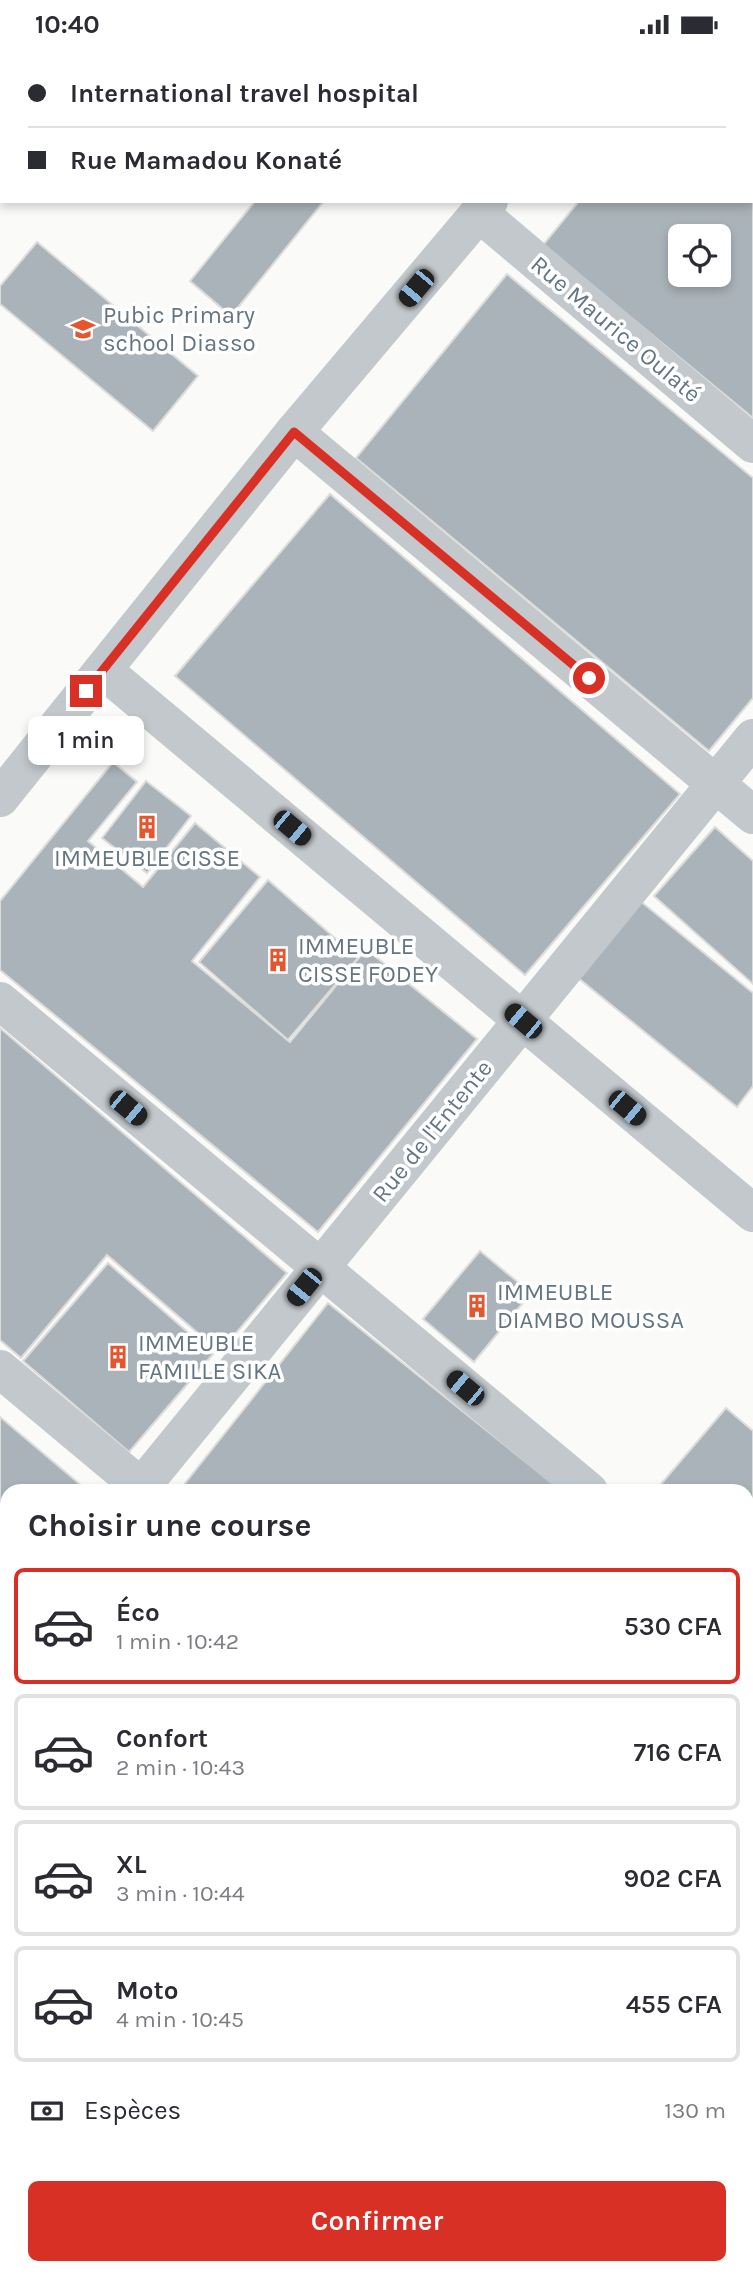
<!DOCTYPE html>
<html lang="fr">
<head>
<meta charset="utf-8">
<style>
	:root { --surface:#fff; --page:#f2f2f3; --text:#2b2b33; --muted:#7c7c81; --line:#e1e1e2; --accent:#d93025 }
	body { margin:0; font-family:Karla,sans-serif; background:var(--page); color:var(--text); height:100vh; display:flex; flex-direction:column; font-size:26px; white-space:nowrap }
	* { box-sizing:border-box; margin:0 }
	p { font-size:23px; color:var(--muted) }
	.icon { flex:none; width:38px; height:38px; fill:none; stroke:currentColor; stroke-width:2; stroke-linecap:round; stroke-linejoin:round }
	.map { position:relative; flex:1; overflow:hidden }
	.details { position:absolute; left:0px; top:1435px; width:754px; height:791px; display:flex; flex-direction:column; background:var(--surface); border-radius:21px 21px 0 0; box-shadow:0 4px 10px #0003 }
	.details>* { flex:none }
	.banner { position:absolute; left:0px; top:0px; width:754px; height:154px; box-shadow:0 4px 10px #0003; display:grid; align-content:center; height:154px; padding:0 28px; background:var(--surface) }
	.buttons { position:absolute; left:668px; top:175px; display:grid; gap:14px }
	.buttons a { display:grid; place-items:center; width:63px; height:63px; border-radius:10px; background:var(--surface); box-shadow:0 4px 10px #0003; font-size:35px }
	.end { position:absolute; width:32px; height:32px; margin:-16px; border:9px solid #d93025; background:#fff; box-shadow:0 0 0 4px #fff }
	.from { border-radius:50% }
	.bubble { position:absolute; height:49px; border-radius:10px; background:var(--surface); box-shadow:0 4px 10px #0003; font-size:23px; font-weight:600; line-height:49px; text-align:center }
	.car { position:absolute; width:21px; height:42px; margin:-21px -10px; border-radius:9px; box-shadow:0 0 5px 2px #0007; background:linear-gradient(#222 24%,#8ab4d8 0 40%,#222 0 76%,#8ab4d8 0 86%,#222 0) }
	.banner b { display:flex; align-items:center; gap:24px; height:66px; font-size:26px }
	.banner b+b { border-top:2px solid var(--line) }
	.banner i { width:18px; height:18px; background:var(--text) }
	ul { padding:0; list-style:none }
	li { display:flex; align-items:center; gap:21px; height:116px; margin:0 14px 10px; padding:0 14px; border:4px solid var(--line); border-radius:10px }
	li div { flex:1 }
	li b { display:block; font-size:26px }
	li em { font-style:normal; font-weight:600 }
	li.active { border-color:var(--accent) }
	li>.icon { width:63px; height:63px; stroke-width:1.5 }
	h2 { padding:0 28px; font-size:32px; line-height:84px }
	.pay { display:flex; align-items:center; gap:18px; height:77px; padding:0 28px; font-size:26px }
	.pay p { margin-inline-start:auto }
	.primary-button { display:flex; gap:14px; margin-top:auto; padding:14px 28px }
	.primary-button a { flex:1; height:80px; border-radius:10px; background:var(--accent); color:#fff; font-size:28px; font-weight:600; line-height:80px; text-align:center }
	.status { display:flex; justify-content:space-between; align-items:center; height:49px; padding:0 35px; background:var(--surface); direction:ltr }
	.status svg { height:19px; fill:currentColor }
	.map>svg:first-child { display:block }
	.building { fill:#aab3b9; stroke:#dcdcda; stroke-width:2; fill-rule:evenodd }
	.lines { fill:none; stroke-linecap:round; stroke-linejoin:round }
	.minor { stroke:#c3c8cc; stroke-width:38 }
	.route { stroke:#d93025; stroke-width:9 }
	.labels { text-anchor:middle; stroke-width:7; stroke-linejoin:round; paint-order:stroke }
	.poi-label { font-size:24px; fill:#657683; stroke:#fff; text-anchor:start }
	.street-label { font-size:24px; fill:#657683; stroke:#fff }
</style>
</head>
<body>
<div class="status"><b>10:40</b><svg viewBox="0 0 49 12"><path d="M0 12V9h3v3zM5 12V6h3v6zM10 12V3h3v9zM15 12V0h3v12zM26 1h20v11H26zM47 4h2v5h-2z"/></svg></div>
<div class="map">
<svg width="753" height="2226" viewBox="0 0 753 2226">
	<rect width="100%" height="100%" fill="#fafaf8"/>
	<g class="building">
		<path d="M0 0 31 2H2L0 72Z"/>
		<path d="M378 0H447L377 2Z"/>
		<path d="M753 69V369L543 196 579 152H752ZM681 187H719V226H681Z"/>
		<path d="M255 152H324L231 267 190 232Z"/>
		<path d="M37 193 198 327 153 382 0 255V237Z"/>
		<path d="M507 225 753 429V649L709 702 356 409Z"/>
		<path d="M330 445 680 745 525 926 175 627Z"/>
		<path d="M113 713 137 733 88 792 143 838 195 774 260 828 192 912 290 993 366 900 477 990 318 1183 0 921V852Z"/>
		<path d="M146 732 191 767 147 824 102 789Z"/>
		<path d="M715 778 753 812V935L654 847Z"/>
		<path d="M268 831 358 909 288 991 199 913Z"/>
		<path d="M639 851 753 944V1037L737 1058 577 928Z"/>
		<path d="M0 979 287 1224 220 1303 107 1206 21 1309 0 1291Z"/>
		<path d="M480 1202 531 1244 474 1313 423 1270Z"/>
		<path d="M108 1214 213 1305 129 1403 23 1312Z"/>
		<path d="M328 1254 562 1442H179Z"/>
		<path d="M726 1359 753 1382V1524L749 1529 747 1527V1442H655Z"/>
		<path d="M0 1368 88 1442H7V1562L0 1571Z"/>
		<path d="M747 1968 753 1973V2226H683L674 2219H747Z"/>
		<path d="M219 2219H279L267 2226H223Z"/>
		<path d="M465 2219H568L576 2226H473Z"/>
	</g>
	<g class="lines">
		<g class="minor">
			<path d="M715 0 717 2"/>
			<path d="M619 2 621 0"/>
			<path d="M752 32H753"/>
			<path d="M479 164 753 395"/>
			<path d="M294 383 753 766"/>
			<path d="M103 621 753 1164"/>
			<path d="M0 749 294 383 489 152"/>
			<path d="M0 952 589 1442"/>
			<path d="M0 1320 146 1442"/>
			<path d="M138 1442 753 689"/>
			<path d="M747 1577 753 1570"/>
			<path d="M0 1611 7 1602"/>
			<path d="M0 1680 7 1686"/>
			<path d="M747 1934 753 1939"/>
			<path d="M643 2219 652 2226"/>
		</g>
	</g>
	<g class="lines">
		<path class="route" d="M86 642 294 383 589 629"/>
	</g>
	<defs>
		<g id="school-bare" transform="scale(1.89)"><path d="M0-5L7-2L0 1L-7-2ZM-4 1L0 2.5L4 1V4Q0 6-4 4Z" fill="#e4572e" stroke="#fff" stroke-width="2.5" paint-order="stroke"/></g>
		<g id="building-bare" transform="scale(1.89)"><path d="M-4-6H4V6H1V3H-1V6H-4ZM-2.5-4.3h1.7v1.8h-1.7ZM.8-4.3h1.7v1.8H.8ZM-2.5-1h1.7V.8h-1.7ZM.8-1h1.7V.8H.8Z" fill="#e4572e" stroke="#fff" stroke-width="2.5" paint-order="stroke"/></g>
	</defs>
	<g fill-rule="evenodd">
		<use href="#school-bare" x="83" y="280"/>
		<use href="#building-bare" x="147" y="778"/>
		<use href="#building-bare" x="278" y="911"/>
		<use href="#building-bare" x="477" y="1257"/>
		<use href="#building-bare" x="118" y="1308"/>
	</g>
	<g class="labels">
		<g class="poi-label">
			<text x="103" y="274">Pubic Primary<tspan x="103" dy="28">school Diasso</tspan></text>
			<text x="147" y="817" text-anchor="middle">IMMEUBLE CISSE</text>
			<text x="298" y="905">IMMEUBLE<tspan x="298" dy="28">CISSE FODEY</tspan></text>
			<text x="497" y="1251">IMMEUBLE<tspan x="497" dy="28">DIAMBO MOUSSA</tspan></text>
			<text x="138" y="1302">IMMEUBLE<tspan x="138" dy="28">FAMILLE SIKA</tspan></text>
		</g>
		<g class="street-label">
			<text transform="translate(616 280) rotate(40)" y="8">Rue Maurice Oulaté</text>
			<text transform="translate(432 1082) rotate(-51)" y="8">Rue de l'Entente</text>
		</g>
	</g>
</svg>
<div class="buttons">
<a><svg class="icon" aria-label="locate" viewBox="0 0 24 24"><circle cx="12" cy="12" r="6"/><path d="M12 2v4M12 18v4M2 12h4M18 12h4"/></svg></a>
</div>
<i class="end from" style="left:589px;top:629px"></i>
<i class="end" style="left:86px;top:642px"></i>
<div class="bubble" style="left:28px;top:667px;width:116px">1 min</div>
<i class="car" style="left:416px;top:239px;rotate:220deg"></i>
<i class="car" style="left:292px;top:779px;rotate:130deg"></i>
<i class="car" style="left:523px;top:972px;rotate:310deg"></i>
<i class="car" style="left:128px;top:1059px;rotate:130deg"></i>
<i class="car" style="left:627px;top:1059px;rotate:130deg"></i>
<i class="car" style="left:304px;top:1238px;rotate:219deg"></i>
<i class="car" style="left:465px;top:1339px;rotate:310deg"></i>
<div class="banner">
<b><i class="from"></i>International travel hospital</b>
<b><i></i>Rue Mamadou Konaté</b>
</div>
<section class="details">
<h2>Choisir une course</h2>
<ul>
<li class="active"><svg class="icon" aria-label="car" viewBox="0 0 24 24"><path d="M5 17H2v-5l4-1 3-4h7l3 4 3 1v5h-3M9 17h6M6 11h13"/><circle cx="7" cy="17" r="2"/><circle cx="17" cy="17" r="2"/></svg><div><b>Éco</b><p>1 min · 10:42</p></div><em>530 CFA</em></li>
<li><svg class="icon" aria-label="car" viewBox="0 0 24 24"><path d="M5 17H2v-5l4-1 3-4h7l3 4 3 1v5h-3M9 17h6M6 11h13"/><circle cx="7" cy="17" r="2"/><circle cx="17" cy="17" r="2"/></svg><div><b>Confort</b><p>2 min · 10:43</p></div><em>716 CFA</em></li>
<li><svg class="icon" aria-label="car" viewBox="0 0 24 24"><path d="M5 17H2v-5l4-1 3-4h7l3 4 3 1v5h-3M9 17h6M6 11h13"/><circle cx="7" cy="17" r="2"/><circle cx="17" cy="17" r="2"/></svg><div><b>XL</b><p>3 min · 10:44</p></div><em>902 CFA</em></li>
<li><svg class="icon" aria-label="car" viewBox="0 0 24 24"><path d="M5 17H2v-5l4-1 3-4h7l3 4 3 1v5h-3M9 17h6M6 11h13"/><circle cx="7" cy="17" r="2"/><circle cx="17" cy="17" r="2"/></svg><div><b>Moto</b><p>4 min · 10:45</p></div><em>455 CFA</em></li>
</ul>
<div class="pay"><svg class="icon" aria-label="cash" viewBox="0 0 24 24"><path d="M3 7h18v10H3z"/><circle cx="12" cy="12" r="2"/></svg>Espèces<p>130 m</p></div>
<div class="primary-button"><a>Confirmer</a></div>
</section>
</div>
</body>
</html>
